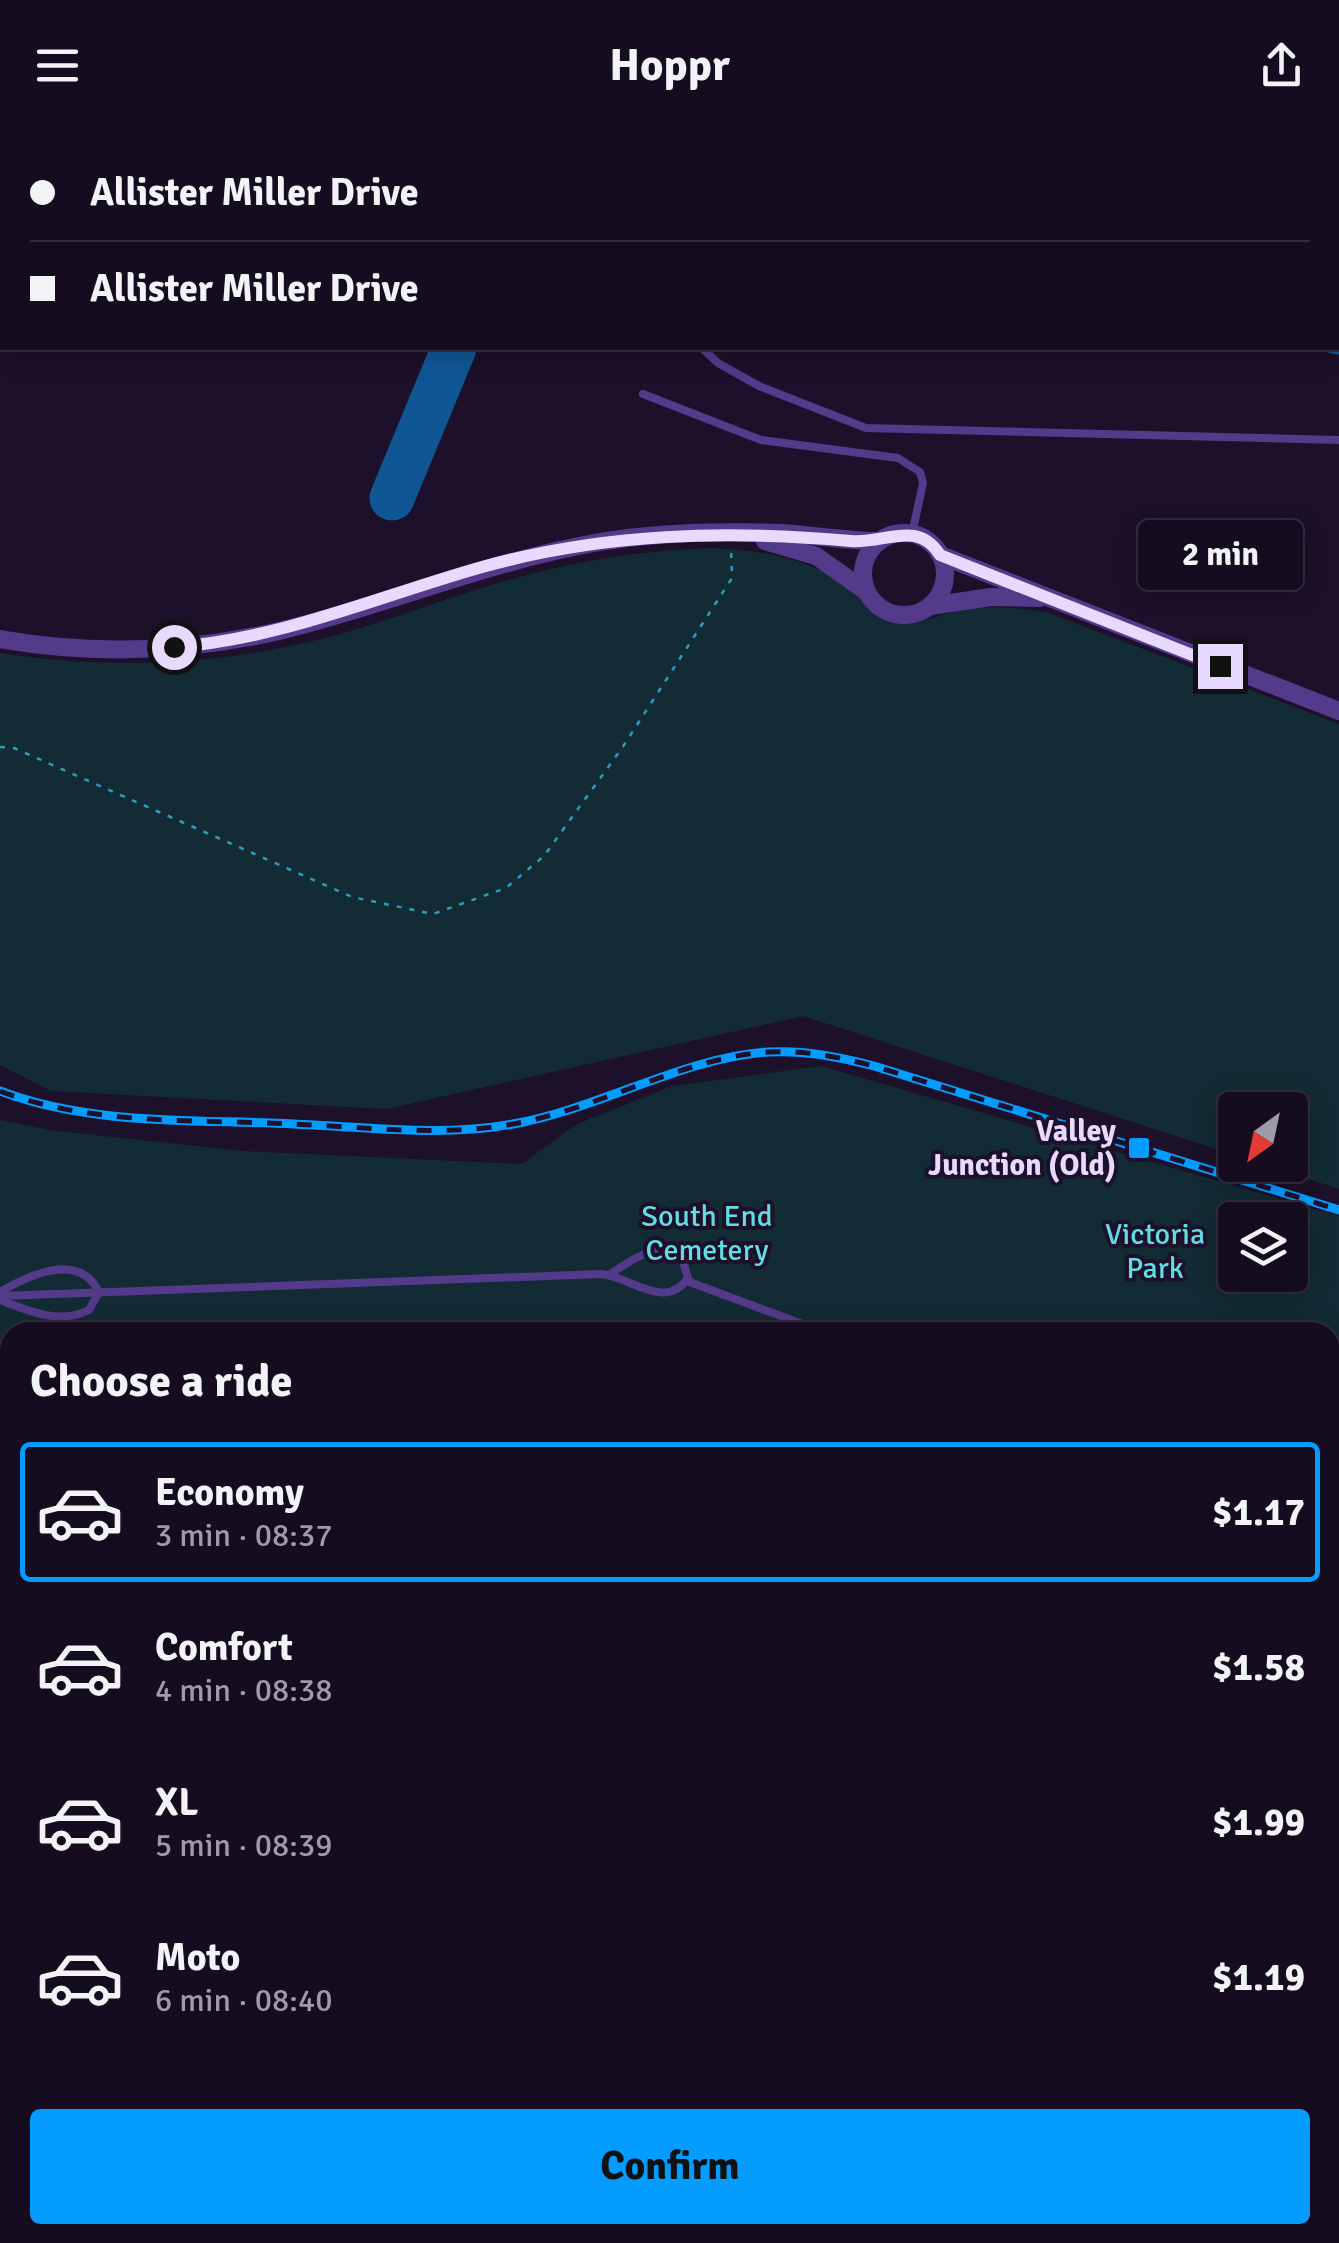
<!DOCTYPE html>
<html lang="en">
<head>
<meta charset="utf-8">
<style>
	:root { --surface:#150c20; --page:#221a2d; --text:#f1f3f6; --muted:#9d9ba5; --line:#342c3e; --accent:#059cff }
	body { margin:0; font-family:Signika,sans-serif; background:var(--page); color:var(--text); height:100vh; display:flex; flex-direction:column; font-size:38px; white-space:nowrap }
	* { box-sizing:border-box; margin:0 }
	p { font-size:32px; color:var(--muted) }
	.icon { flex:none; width:55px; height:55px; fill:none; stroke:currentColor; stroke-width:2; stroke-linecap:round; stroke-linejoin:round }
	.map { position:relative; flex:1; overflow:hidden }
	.drawer { position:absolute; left:0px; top:1192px; width:1340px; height:922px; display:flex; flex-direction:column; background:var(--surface); border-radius:30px 30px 0 0; box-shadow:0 5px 25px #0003,0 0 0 2px var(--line) }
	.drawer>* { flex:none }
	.hud { position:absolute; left:0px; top:0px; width:1340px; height:220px; box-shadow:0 5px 25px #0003,0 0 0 2px var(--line); display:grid; align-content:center; height:220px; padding:0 30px; background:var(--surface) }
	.needle { width:65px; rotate:213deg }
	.controls { position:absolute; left:1218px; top:962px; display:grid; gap:20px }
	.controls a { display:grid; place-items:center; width:90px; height:90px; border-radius:10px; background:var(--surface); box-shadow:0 5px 25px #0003,0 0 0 2px var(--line); font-size:50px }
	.end { position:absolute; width:45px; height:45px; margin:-22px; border:12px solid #e8d9ff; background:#111; box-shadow:0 0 0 5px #111 }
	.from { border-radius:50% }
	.bubble { position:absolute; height:70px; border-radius:10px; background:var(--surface); box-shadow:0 5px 25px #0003,0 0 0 2px var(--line); font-size:32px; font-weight:700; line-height:70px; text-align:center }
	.hud b { display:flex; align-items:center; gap:35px; height:95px; font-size:38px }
	.hud b+b { border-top:2px solid var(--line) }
	.hud i { width:25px; height:25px; background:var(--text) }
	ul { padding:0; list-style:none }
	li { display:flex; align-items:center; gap:30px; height:140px; margin:0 20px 15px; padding:0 10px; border:5px solid transparent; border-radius:10px }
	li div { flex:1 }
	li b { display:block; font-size:38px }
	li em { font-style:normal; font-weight:700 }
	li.on { border-color:var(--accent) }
	li>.icon { width:90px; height:90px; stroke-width:1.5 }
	h2 { padding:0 30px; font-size:45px; line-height:120px }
	.primary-button { display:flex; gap:20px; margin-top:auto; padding:20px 30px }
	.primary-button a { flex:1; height:115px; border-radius:10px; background:var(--accent); color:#111; font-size:40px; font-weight:700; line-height:115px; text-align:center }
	header { display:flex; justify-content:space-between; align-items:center; height:130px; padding:0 30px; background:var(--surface); font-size:45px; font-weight:700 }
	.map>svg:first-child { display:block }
	.green { fill:#132b34; fill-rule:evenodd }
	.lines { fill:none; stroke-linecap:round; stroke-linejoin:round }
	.taxiway { stroke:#105694; stroke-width:45 }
	.path { stroke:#2d9dbe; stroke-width:2.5; stroke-dasharray:5 8; stroke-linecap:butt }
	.service { stroke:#543a8a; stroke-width:8 }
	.minor { stroke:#543a8a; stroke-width:15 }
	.tertiary { stroke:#543a8a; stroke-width:18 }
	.rail-casing { stroke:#059cff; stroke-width:9 }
	.rail { stroke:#1c102a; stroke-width:5; stroke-dasharray:15; stroke-linecap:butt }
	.route { stroke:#e8d9ff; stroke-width:12 }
	.poi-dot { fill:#059cff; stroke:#1c102a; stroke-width:4 }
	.labels { text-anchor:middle; stroke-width:8; stroke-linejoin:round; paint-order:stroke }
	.poi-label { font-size:30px; font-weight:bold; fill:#e8d9ff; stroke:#1c102a; text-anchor:end }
	.park-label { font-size:30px; fill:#60dee3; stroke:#1c102a }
</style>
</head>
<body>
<header><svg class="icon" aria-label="menu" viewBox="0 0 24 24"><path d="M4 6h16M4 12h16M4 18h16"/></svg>Hoppr<svg class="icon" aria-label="share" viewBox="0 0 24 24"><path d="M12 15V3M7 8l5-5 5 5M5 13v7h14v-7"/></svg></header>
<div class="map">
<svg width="1339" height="2113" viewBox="0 0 1339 2113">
	<rect width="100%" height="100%" fill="#1c102a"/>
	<g class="green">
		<path d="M712 418C764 421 807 427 850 458 867 470 877 489 899 493 920 496 943 482 965 479 994 475 1020 478 1049 483L1339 594V1059L1265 1035H1290V980H1235V1025L803 886 387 979 51 961 0 935V523C101 539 204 536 304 513 376 497 445 467 516 448 580 430 646 420 712 418Z"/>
		<path d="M821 936 1339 1086V1935L1330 1949V1202H10V1327H0V990L49 1000 242 1021 522 1034 575 995 672 956ZM1235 1090H1290V1145H1235Z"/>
		<path d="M0 1544 10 1545V1803L0 1802Z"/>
		<path d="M457 2105H1224L1219 2113H476Z"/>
	</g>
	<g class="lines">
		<g class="taxiway">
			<path d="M539 0 547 2"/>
			<path d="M448 2 452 0"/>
			<path d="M1158 2V0"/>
			<path d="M0 47 2 48"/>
			<path d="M1338 202H1339"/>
			<path d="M392 368 454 218"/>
		</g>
		<g class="path">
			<path d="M0 617 14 618 352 767 433 784 506 758 544 726 622 618 732 448 731 419"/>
			<path d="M1330 1784 1339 1787"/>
			<path d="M707 2105 709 2113"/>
			<path d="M808 2105 820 2113"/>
		</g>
		<g class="service">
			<path d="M772 2 774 0"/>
			<path d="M702 218 718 233 759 256 866 298 1339 310"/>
			<path d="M643 264 761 310 898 328 920 342 923 353 912 404"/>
			<path d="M687 1151 824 1202"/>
			<path d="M0 1162C29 1145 79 1121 99 1162L89 1180C60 1195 29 1181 0 1170"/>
			<path d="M0 1166 601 1144C630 1146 665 1182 688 1148L682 1128C655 1110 632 1130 609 1145"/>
			<path d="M1330 1471 1339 1474"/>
			<path d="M1330 1969 1339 1955"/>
			<path d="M1240 2113 1245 2105"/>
			<path d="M1283 2113 1288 2105"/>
		</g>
		<g class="minor">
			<path d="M0 1978 10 1982"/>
			<path d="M293 2105 311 2113"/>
			<path d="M205 2113 208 2105"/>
		</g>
		<g class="tertiary">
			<circle cx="904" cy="444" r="41"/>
			<path d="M765 411 816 426 867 462"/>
			<path d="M940 425 1339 581"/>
			<path d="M930 476 991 467 1039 468"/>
			<path d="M0 509C92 525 188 522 279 501 387 475 489 431 600 412 658 402 722 401 781 403 814 405 846 411 879 411"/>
		</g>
		<g class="rail-casing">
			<path id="rail" d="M0 961C92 996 197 989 293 994 366 997 442 1007 513 994 599 979 684 927 769 922 805 920 839 927 874 936L1339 1080"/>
		</g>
		<use href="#rail" class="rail"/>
	</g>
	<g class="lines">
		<path class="route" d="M174 517C282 509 379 466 482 437 604 403 726 400 851 411 885 414 917 389 940 425L1220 536"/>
	</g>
	<rect class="poi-dot" x="1127" y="1006" width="24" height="24" rx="5"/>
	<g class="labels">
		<g class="poi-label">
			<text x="1116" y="1011">Valley<tspan x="1116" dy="34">Junction (Old)</tspan></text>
		</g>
		<g class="park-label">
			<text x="707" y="1096">South End<tspan x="707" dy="34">Cemetery</tspan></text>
			<text x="1155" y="1114">Victoria<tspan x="1155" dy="34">Park</tspan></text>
		</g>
	</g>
</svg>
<div class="controls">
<a><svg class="needle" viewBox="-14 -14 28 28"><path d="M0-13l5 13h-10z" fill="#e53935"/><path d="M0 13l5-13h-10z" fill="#9d9ba5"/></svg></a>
<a><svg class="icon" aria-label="layers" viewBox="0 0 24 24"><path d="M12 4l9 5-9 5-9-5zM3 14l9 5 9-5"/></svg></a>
</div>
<i class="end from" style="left:174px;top:517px"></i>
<i class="end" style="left:1220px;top:536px"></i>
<div class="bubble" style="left:1138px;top:390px;width:165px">2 min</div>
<div class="hud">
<b><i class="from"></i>Allister Miller Drive</b>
<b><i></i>Allister Miller Drive</b>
</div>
<section class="drawer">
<h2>Choose a ride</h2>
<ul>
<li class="on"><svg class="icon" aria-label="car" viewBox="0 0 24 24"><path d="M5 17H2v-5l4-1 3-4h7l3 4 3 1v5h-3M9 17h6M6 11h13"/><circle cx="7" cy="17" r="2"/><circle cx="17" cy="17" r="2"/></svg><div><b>Economy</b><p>3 min · 08:37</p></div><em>$1.17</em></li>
<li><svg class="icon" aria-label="car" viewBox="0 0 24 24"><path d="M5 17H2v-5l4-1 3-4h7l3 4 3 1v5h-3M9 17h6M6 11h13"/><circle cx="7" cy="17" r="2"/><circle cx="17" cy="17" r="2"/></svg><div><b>Comfort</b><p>4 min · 08:38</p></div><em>$1.58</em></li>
<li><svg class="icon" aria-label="car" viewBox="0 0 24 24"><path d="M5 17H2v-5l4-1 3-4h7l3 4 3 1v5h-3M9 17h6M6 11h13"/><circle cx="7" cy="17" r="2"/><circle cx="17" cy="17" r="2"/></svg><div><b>XL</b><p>5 min · 08:39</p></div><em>$1.99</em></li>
<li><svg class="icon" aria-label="car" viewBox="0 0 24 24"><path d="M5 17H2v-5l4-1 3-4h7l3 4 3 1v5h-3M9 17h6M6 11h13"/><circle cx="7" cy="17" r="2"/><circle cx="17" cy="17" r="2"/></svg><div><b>Moto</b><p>6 min · 08:40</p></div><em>$1.19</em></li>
</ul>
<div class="primary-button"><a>Confirm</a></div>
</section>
</div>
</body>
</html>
